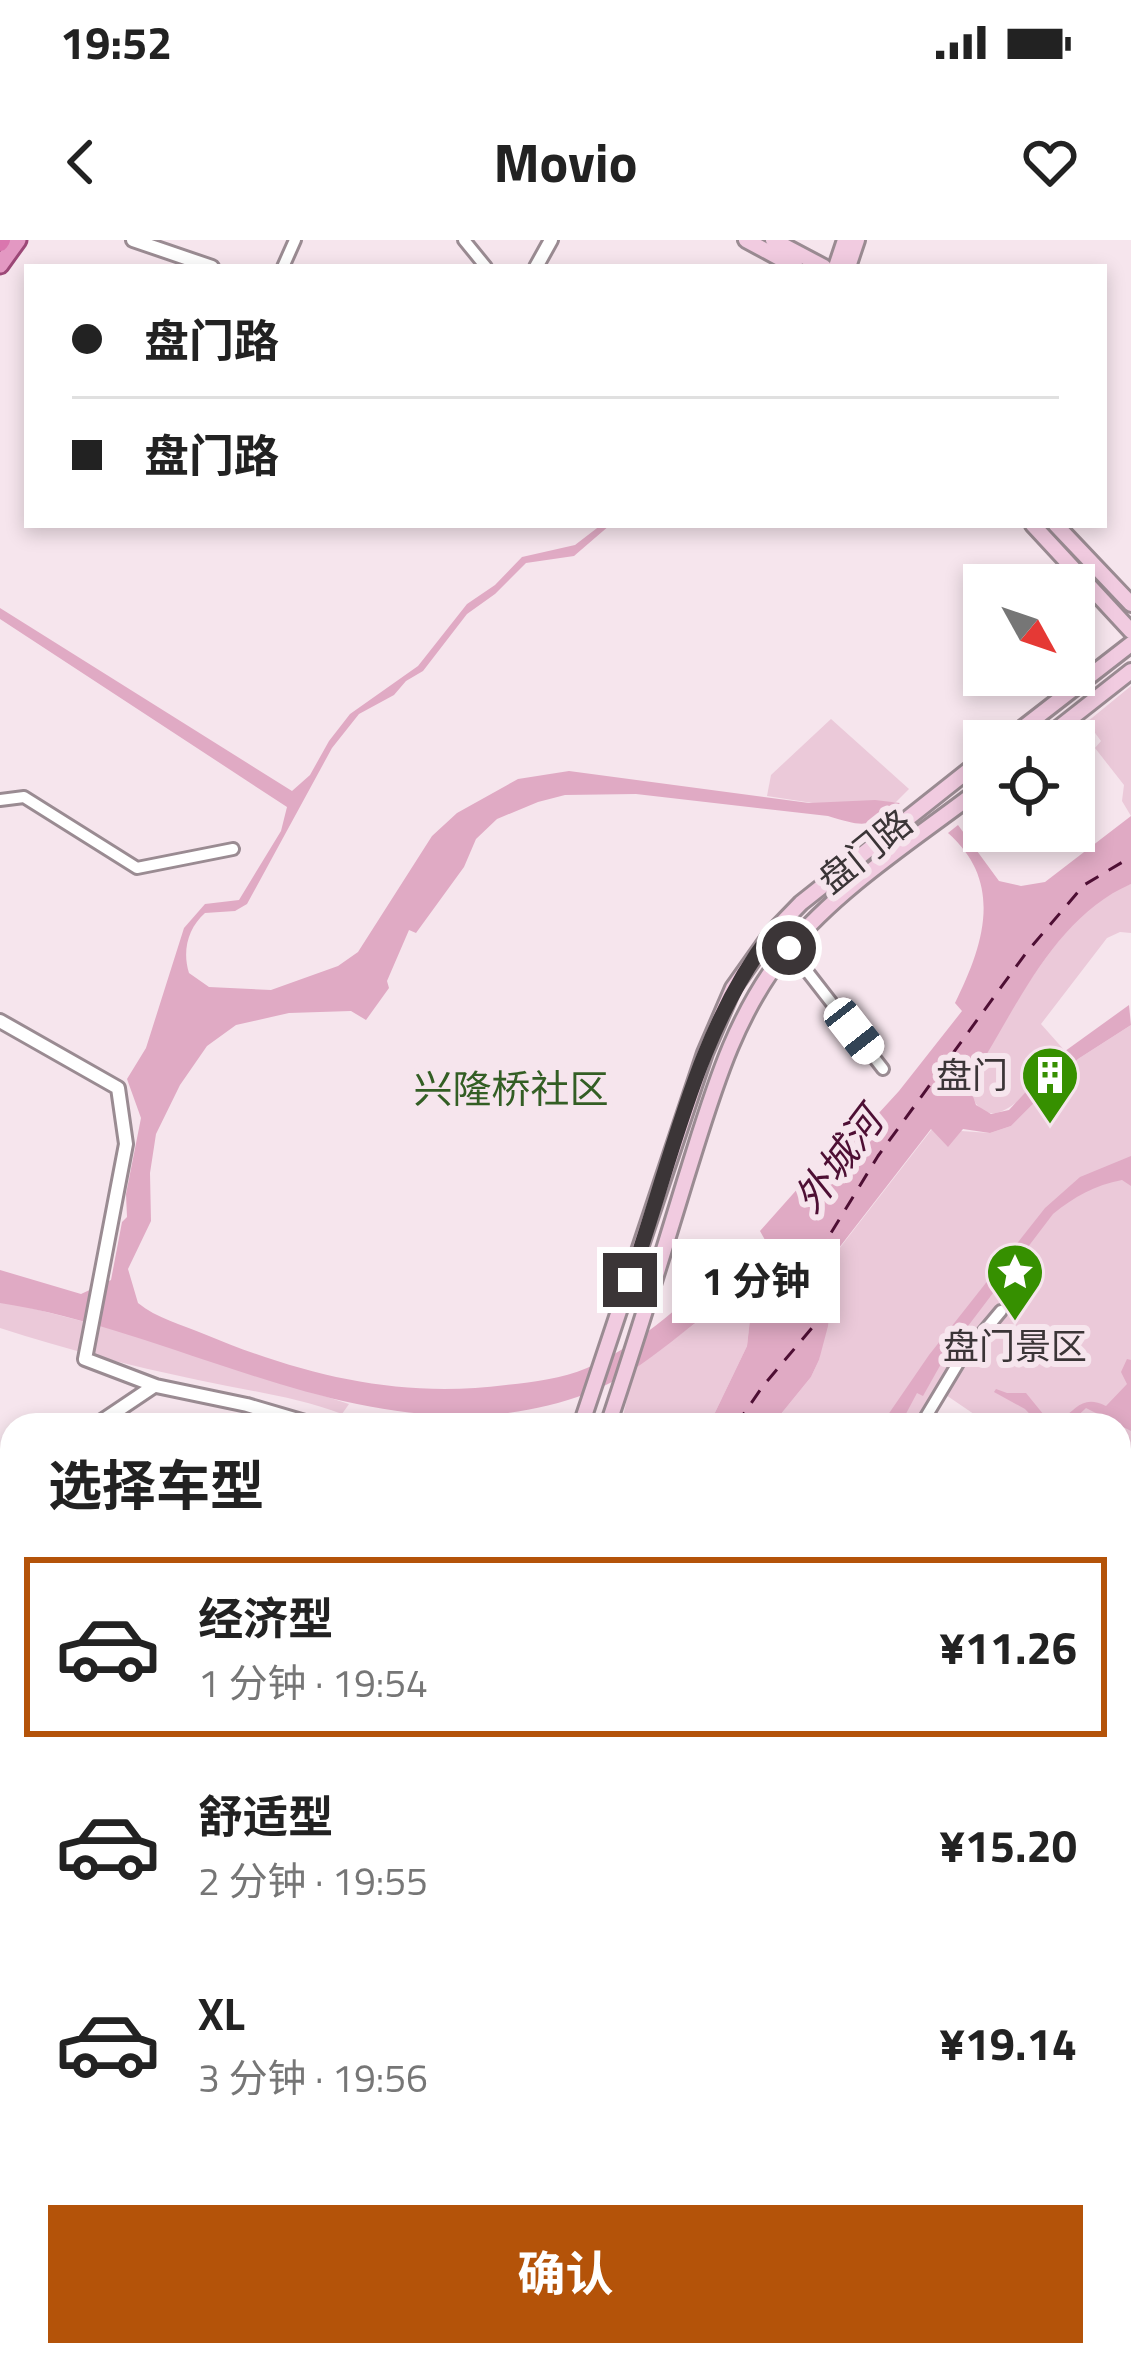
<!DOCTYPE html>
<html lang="zh">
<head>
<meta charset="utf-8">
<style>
	:root { --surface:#fff; --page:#f6f6f6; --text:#222; --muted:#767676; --line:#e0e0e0; --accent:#b45309 }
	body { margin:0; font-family:"Titillium Web","Noto Sans SC",sans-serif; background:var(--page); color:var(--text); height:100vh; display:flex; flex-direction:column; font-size:45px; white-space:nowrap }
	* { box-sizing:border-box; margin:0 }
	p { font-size:39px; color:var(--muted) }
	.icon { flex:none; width:66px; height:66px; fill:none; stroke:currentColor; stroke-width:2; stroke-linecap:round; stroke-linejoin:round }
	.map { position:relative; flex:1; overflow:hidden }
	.drawer { position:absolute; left:0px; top:1173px; width:1131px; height:954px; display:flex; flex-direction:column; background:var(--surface); border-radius:36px 36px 0 0; box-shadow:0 6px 18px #0003 }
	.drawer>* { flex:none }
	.hud { position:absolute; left:24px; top:24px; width:1083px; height:264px; border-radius:0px; box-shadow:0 6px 18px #0003; display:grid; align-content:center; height:264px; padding:0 48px; background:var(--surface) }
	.needle { width:78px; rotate:130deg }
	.controls { position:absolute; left:963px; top:324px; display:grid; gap:24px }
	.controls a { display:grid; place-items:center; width:132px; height:132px; border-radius:0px; background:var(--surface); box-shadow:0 6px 18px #0003; font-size:60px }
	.end { position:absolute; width:54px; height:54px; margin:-27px; border:15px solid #3b3537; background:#fff; box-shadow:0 0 0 6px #fff }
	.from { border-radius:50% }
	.bubble { position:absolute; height:84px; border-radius:0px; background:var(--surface); box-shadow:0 6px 18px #0003; font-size:39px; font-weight:700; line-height:84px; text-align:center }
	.car { position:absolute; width:36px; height:72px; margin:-36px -18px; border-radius:15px; box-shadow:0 0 9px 3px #0007; background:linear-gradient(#fff 24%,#345 0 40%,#fff 0 76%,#345 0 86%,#fff 0) }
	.hud b { display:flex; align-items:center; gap:42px; height:114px; font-size:45px }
	.hud b+b { border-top:3px solid var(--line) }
	.hud i { width:30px; height:30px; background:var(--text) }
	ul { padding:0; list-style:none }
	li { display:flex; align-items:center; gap:36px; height:180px; margin:0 24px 18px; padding:0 24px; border:6px solid transparent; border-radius:0px }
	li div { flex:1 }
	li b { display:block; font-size:45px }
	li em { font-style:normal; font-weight:700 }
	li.selected { border-color:var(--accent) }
	li>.icon { width:108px; height:108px; stroke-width:1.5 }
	h2 { padding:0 48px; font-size:54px; line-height:144px }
	.button { display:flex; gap:24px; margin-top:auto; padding:24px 48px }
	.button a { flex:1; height:138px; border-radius:0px; background:var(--accent); color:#fff; font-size:48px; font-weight:700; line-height:138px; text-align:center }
	.status { display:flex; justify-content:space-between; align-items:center; height:84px; padding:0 60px; background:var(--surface); direction:ltr }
	.status svg { height:33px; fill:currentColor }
	header { display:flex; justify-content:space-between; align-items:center; height:156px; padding:0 48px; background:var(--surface); font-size:54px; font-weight:700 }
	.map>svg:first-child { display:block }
	.green { fill:#ebc9d9 }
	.water { fill:#e0aac4 }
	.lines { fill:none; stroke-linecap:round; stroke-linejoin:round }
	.ferry { stroke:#4e0f34; stroke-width:3; stroke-dasharray:15 12; stroke-linecap:butt }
	.minor-casing { stroke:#9a8b92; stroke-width:16 }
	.tertiary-casing { stroke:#9a8b92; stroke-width:18 }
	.secondary-casing { stroke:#9a8b92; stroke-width:20 }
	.primary-casing { stroke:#9c4877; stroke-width:21 }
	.trunk-casing { stroke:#9c4877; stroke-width:22 }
	.minor { stroke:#fff; stroke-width:10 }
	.tertiary { stroke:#fff; stroke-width:12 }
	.secondary { stroke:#f1cbe0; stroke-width:14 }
	.primary { stroke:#e398c2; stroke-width:15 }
	.trunk { stroke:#da76ae; stroke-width:16 }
	.route { stroke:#3b3537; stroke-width:15 }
	.labels { text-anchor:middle; stroke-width:12; stroke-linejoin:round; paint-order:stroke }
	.street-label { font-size:36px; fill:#3b3537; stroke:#f6e5ed }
	.poi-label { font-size:36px; fill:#3b3537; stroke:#f6e5ed; text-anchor:end }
	.neighbourhood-label { font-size:39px; fill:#335e24; stroke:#f6e5ed }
	.water-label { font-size:39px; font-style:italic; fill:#4e0f34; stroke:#f6e5ed }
</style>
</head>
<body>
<div class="status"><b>19:52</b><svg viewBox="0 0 49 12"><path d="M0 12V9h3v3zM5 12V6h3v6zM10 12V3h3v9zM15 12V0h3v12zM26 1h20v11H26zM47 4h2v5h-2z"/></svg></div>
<header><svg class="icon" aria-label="back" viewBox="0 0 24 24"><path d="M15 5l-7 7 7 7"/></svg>Movio<svg class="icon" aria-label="heart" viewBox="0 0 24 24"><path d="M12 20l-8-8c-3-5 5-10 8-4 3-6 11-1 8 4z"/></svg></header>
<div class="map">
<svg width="1131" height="2127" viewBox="0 0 1131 2127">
	<rect width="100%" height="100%" fill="#f6e5ed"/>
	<g class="green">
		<path d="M1131 446V576L1122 561 1124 545 1095 508 1101 501 1087 482Z"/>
		<path d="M831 479 909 549 896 562 819 564 767 556 771 535Z"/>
		<path d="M1131 644V693L1120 692 1107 698 1041 784 1065 811C1048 827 1009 885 984 871 970 863 972 849 973 838 994 793 1063 680 1105 655 1113 650 1123 647 1131 644Z"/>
		<path d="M1131 785V1362L1128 1361 1119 1373V1185H990L943 1153 923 1185H772L811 1137 819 1120 835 1014 932 889 990 893 1011 886 1078 819Z"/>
		<path d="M745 1047 753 1052 747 1106 709 1185H621L634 1128Z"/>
		<path d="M0 1060 124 1092 349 1164 342 1174C294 1156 248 1151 198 1140 131 1126 65 1109 0 1088Z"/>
		<path d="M12 1724V1907L0 1894V1736Z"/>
		<path d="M12 2070V2115H20L22 2126 0 2127V2089Z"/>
		<path d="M162 2115H223L215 2127H154Z"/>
	</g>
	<g class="water">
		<path d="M601 285H610L574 316 526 323 495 354 467 374 423 431 406 441 394 455 359 474 332 508 247 664 235 671 205 673C188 688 182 711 189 733L209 747 271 750 338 726 358 712 432 596 457 573 518 539 569 531 809 563 875 560 900 563C869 589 865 587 828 576L636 554 565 555 538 562 497 579 476 599 464 627 416 693 409 690 387 741 389 748 366 780 351 771 289 773 236 785 207 806 180 845 156 894 150 933 151 981 128 1029 138 1063C156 1078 183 1085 204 1094 302 1135 399 1159 506 1145 533 1142 561 1139 587 1128 636 1107 679 1066 720 1032V1023L743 1016 765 1000 760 991 800 946 813 945 899 851 962 771 955 763C983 706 1005 643 948 593L958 585 999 641 1021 646 1045 642 1131 576V644C1056 676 1017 766 976 832L971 850 976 865 991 874 1009 870 1061 814 1129 765 1131 785 1078 819 1011 886 990 893 963 889 948 907 931 889 835 1013 828 1086 819 1120 811 1137 772 1185H709L747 1106 753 1052 748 1047C692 1078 649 1130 588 1153 388 1229 195 1093 0 1063V1030L81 1054 111 1040 122 982 127 977 126 954 141 878 127 839 146 808 184 688 205 664 239 660 281 591 287 567 0 379V368L292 551 310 535 329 501 350 474 418 426 467 364 495 345 522 317 575 305Z"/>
		<path d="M1131 916V946L1122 940C1095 945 1074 957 1053 974L946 1115 923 1156 917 1153 900 1185H881L929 1115 1045 968 1080 937Z"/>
		<path d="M1127 1119 1131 1120V1191L1086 1168 1068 1185H1040L1025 1169 994 1152 996 1149 1007 1153H1026L1048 1180 1060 1181C1077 1168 1083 1155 1106 1166L1127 1144 1121 1132Z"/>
		<path d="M20 2115 24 2117 162 2115 154 2127H21L15 2121Z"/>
	</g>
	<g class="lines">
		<g class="ferry">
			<path d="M736 1185 763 1146 827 1070 801 1042 878 916 1026 713 1084 645 1131 617"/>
			<path d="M95 2127 101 2115"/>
		</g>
		<g class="minor-casing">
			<g id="minor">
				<path d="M464 0 486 27"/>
				<path d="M283 27 295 0"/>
				<path d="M0 560 24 557 137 628 233 609"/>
				<path d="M772 693 789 708 883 829"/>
				<path d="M921 1185 960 1120 1001 1071"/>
				<path d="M1119 1626 1131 1634"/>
				<path d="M227 2127 235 2115"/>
				<path d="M502 2127 510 2115"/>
			</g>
		</g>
		<g class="tertiary-casing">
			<g id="tertiary">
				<path d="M133 0 212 27"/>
				<path d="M536 27 551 0"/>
				<path d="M0 781 118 848 126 904 85 1119 156 1146 247 1165 315 1185"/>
				<path d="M96 1185 154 1146"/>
				<path d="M0 1270 12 1257"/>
				<path d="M1119 1507 1131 1515"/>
			</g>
		</g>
		<g class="secondary-casing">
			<g id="secondary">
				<path d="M746 0 796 27"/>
				<path d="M773 0 824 27"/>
				<path d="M836 27 845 0"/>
				<path d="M848 27 857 0"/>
				<path d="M1033 285 1131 391"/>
				<path d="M1056 285 1131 364"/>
				<path d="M1006 501 1131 404"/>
				<path d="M1042 501 1131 431"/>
				<path d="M581 1185 705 813 733 748 772 693 801 663 984 518"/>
				<path d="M608 1185C635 1104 660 1023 685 941 711 859 732 777 788 709 841 645 918 597 984 546"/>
				<path d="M0 1714 12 1706"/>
				<path d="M1119 1827 1131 1808"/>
				<path d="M1119 1852 1131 1832"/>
				<path d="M0 1908 12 1920"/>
				<path d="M0 2022 12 2003"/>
				<path d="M0 2063 12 2043"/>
				<path d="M937 2127 944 2115"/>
				<path d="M952 2127 960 2115"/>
			</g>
		</g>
		<g class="primary-casing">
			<g id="primary">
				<path d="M0 25 18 0"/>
				<path d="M0 1654 12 1662"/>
				<path d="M0 1674 12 1682"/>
				<path d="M699 2115 717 2127"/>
				<path d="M719 2115 737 2127"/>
			</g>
		</g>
		<g class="trunk-casing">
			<path id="trunk" d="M0 3 2 0"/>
		</g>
		<use href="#minor" class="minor"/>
		<use href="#tertiary" class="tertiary"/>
		<use href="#secondary" class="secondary"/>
		<use href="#primary" class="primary"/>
		<use href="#trunk" class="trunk"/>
	</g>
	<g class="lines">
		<path class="route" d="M630 1040C672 922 695 793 772 693L789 708"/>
	</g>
	<defs>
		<g id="building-pin" transform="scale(3)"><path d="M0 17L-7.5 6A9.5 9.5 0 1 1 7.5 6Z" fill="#369000" stroke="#f6e5ed"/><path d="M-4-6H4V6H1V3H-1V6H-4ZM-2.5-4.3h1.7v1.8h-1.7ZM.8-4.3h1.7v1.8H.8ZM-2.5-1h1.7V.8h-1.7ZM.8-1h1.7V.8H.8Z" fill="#fff"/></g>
		<g id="sight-pin" transform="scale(3)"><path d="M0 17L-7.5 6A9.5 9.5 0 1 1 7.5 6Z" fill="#369000" stroke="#f6e5ed"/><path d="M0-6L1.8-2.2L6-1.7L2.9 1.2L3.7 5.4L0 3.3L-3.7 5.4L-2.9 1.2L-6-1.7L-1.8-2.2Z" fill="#fff"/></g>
	</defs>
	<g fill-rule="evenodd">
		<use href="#building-pin" x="1050" y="835"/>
		<use href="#sight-pin" x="1015" y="1032"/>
	</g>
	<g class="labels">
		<g class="street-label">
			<text transform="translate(865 611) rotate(-39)" y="13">盘门路</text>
		</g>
		<g class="poi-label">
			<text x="1008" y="848">盘门</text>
			<text x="1015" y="1119" text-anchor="middle">盘门景区</text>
		</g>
		<g class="neighbourhood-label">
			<text x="511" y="863">兴隆桥社区</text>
		</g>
		<g class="water-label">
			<text transform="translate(838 920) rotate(-53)" y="14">外城河</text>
		</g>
	</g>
</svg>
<div class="controls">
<a><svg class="needle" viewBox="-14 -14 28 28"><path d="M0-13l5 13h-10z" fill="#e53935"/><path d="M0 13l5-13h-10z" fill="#767676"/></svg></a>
<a><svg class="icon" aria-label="locate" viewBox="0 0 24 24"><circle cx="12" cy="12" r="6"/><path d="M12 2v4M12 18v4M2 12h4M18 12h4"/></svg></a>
</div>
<i class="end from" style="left:789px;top:708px"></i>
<i class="end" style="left:630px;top:1040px"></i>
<div class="bubble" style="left:672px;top:999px;width:168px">1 分钟</div>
<i class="car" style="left:854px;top:791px;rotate:142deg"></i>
<div class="hud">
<b><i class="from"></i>盘门路</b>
<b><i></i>盘门路</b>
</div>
<section class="drawer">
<h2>选择车型</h2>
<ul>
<li class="selected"><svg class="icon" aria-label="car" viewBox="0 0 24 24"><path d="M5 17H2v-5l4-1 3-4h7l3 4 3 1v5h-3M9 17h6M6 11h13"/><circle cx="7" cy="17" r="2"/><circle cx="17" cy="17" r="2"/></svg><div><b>经济型</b><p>1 分钟 · 19:54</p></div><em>¥11.26</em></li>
<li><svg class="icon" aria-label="car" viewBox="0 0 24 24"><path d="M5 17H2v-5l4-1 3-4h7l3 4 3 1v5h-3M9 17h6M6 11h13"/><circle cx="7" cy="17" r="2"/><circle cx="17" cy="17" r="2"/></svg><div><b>舒适型</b><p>2 分钟 · 19:55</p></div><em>¥15.20</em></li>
<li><svg class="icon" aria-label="car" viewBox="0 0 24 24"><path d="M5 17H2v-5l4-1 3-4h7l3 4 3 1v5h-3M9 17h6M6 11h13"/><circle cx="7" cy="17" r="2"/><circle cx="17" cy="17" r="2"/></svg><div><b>XL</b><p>3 分钟 · 19:56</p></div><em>¥19.14</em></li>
</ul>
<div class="button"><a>确认</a></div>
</section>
</div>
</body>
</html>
